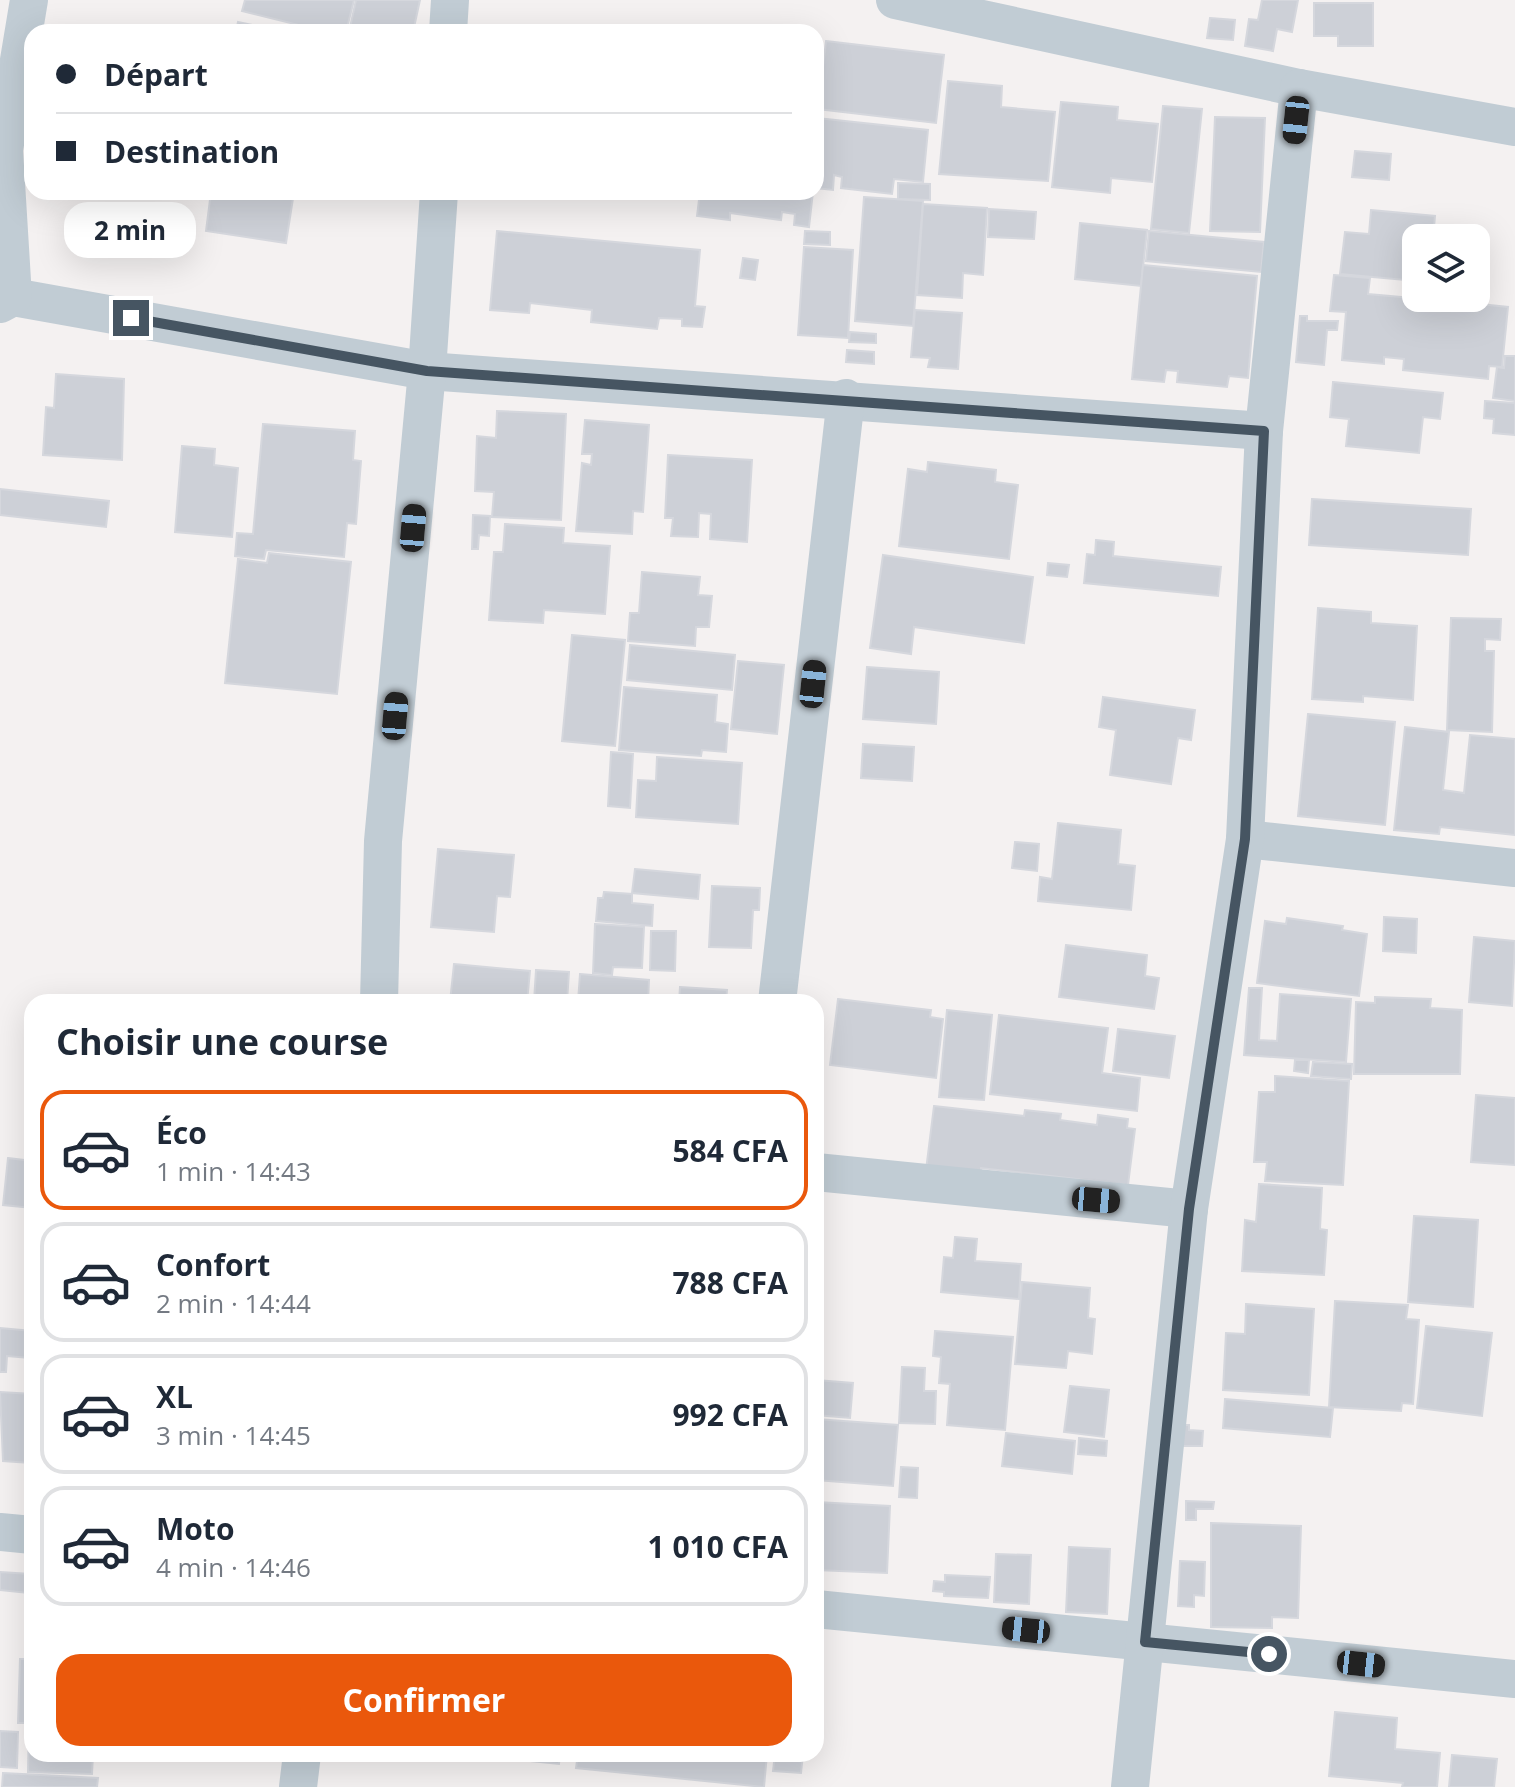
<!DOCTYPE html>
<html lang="fr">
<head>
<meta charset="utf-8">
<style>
	:root { --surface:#fff; --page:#f6f6f7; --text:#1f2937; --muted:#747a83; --line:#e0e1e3; --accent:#ea580c }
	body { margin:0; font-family:"Open Sans",sans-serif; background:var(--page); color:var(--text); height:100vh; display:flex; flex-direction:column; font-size:30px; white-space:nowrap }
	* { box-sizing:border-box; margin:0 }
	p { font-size:26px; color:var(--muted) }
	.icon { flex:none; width:44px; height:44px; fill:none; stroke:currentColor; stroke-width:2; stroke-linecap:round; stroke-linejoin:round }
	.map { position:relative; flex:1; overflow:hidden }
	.panel { position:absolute; left:24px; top:994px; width:800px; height:768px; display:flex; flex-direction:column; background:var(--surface); border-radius:24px; box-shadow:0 8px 32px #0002 }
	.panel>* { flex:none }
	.hud { position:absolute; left:24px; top:24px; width:800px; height:176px; border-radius:24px; box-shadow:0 8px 32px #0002; display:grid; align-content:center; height:176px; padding:0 32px; background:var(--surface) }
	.controls { position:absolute; left:1402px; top:224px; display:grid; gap:16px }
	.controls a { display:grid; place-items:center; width:88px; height:88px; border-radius:16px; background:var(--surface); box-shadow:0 8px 32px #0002; font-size:40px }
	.end { position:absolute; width:36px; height:36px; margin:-18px; border:10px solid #465562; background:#fff; box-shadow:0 0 0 4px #fff }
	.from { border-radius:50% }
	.bubble { position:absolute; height:56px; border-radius:24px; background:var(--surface); box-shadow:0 8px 32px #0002; font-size:26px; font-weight:700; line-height:56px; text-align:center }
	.car { position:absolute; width:24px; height:48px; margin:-24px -12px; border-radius:10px; box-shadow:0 0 6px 2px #0007; background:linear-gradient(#222 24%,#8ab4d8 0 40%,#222 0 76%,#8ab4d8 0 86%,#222 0) }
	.hud b { display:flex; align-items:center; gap:28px; height:76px; font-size:30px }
	.hud b+b { border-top:2px solid var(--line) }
	.hud i { width:20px; height:20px; background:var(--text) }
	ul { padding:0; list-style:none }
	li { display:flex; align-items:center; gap:24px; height:120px; margin:0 16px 12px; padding:0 16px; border:4px solid var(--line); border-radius:24px }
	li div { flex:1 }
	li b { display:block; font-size:30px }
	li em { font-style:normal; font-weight:700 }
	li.active { border-color:var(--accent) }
	li>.icon { width:72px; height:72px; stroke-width:1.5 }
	h2 { padding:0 32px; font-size:36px; line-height:96px }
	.button { display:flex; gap:16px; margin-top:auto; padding:16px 32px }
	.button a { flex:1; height:92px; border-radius:24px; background:var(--accent); color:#fff; font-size:32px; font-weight:700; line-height:92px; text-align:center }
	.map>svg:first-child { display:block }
	.building { fill:#cdd0d7; stroke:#d5d7dd; stroke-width:2 }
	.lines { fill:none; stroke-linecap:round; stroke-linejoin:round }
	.street { stroke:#c1ccd4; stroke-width:38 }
	.route { stroke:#465562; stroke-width:10 }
</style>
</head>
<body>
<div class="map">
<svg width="1515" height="1787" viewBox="0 0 1515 1787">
	<rect width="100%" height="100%" fill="#f4f1f1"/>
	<g class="building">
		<path d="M245 0H354L346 32H327L242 11Z"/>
		<path d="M356 0H420L413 32H349Z"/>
		<path d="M1262 0H1298L1292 32 1277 29 1273 51 1245 46 1249 19 1258 20Z"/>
		<path d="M1314 3H1373V46H1338V36H1314Z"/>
		<path d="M1210 18 1235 20 1233 40 1207 38Z"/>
		<path d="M238 22 267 28V32H236Z"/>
		<path d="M826 41 944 55 936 123 818 109Z"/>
		<path d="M948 81 1002 86 1001 107 1055 112 1048 181 939 174Z"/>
		<path d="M1061 102 1118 107 1117 120 1158 124 1152 182 1111 178 1110 193 1052 187Z"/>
		<path d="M1163 106 1202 109 1189 233 1151 229Z"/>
		<path d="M1215 117 1265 118 1260 232 1210 231Z"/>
		<path d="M817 118 928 130 923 182 894 179 892 194 841 188 842 177 834 175 833 190 816 188Z"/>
		<path d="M1355 151 1391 154 1389 180 1352 177Z"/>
		<path d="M898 183 930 184V200L898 199Z"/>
		<path d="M211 192H294L286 243 206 231Z"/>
		<path d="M700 192H813L809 227 794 225 795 214 782 212 781 220 730 213V220L697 216Z"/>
		<path d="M864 197 923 201 913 326 855 321Z"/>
		<path d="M923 204 987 208 983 275 963 273 962 298 917 295Z"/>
		<path d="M989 209 1036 212 1034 239 988 237Z"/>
		<path d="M1371 210 1435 216 1433 238H1416V281L1340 274 1345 232 1369 234Z"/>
		<path d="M1080 223 1147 230 1141 286 1075 279Z"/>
		<path d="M497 231 700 250 695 306 705 307 702 327 682 326V319L659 318 657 329 591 322 592 310 530 303 529 313 490 310Z"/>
		<path d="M805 231 830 232V245L804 244Z"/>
		<path d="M1149 231 1264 242 1261 272 1146 261Z"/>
		<path d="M804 247 853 250 848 338 798 335Z"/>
		<path d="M743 258 758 260 755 280 740 278Z"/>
		<path d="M1143 265 1257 276 1248 378 1229 376 1227 387 1177 382 1178 371 1166 370 1164 382 1132 379Z"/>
		<path d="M1334 275 1370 278 1368 294 1435 300 1471 298 1470 303 1508 307 1502 367 1489 366 1488 379 1403 370 1404 359 1384 357V364L1342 360 1346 312 1330 311Z"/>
		<path d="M915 310 962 313 958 369 928 367 930 358 911 357Z"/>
		<path d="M1300 316H1307V321H1338L1337 330H1327L1324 365 1296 362Z"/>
		<path d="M850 332 876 334V343L849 342Z"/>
		<path d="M847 350 874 352V364L846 362Z"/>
		<path d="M1505 356H1515V401L1493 398 1497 367 1504 368Z"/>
		<path d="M56 374 124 379 122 460 43 455 46 407 54 408Z"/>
		<path d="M1333 382 1443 393 1440 419 1423 417 1419 453 1346 446 1349 419 1330 417Z"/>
		<path d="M1485 401 1515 403V435L1493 433 1494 419 1484 418Z"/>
		<path d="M497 411 566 414 561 520 492 517 494 492 475 491 477 436 496 438Z"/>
		<path d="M585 420 649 425 643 512 633 511 632 534 576 531 582 463 591 465 592 454H582Z"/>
		<path d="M263 424 355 431 353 460 361 461 356 524 347 523 344 557 266 550 264 559 235 556 237 533 253 534Z"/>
		<path d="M182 446 215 449 214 465 238 468 232 537 175 532Z"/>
		<path d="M668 455 752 460 747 542 710 539 711 514 699 513 698 537 671 536 673 518H665Z"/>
		<path d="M928 462 996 470 995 482 1018 485 1009 559 899 546 908 469 927 472Z"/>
		<path d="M0 489 109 501 106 527 0 515Z"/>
		<path d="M1312 499 1471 509 1468 555 1309 545Z"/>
		<path d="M473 515 490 516 489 536 479 535 478 549H472Z"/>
		<path d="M505 524 564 528 563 543 610 546 605 614 544 610 543 623 489 620 494 552H503Z"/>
		<path d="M1096 540 1114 542 1113 556 1221 567 1218 596 1084 583 1087 554 1095 555Z"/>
		<path d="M269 553 351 562 337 694 225 683 238 559 267 563Z"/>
		<path d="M883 555 1033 577 1024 643 914 627 911 654 870 648Z"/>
		<path d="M1048 563 1069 565 1067 577 1047 575Z"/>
		<path d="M642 572 700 577 698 595 712 596 709 627H696L695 646 628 641 630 613H639Z"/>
		<path d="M1318 608 1371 612V623L1417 626 1413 700 1363 696V702L1312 699Z"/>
		<path d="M1451 618 1501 619 1500 640 1485 639V651H1494L1492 732 1447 730Z"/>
		<path d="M572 635 625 640 615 746 562 741Z"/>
		<path d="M630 645 735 655 732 690 627 680Z"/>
		<path d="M738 661 784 665 777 734 731 729Z"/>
		<path d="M867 667 939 672 936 724 863 719Z"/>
		<path d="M624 687 717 695 715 722 728 724 726 752 702 750 701 756 619 750Z"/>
		<path d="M1103 697 1195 710 1191 740 1178 738 1171 784 1110 775 1116 730 1099 727Z"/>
		<path d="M1308 714 1395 722 1385 825 1298 816Z"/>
		<path d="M1405 727 1449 732 1443 790 1464 793 1470 735 1515 739V835L1440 827 1439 834 1394 830Z"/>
		<path d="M863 744 914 747 912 781 861 778Z"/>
		<path d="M611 752 633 754 630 808 608 806Z"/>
		<path d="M657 757 742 763 738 824 636 817 638 780 656 781Z"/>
		<path d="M1058 823 1121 830 1118 864 1135 866 1131 910 1038 901 1040 877 1052 879Z"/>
		<path d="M1015 842 1039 844 1037 871 1012 868Z"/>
		<path d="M438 849 514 855 510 897 497 896 494 932 431 927Z"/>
		<path d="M635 869 700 875 698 899 632 893Z"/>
		<path d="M712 886 760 888 759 910H753L751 948 709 947Z"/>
		<path d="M604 892 632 894V903L653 905 652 926 596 921 598 898H603Z"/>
		<path d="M1384 917 1417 919 1416 953 1383 951Z"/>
		<path d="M1287 918 1343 926 1342 930 1367 934 1359 996 1257 983 1265 921 1286 924Z"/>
		<path d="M595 924 644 927 642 968 613 967 612 975 593 973Z"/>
		<path d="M651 931H676L675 971 650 970Z"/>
		<path d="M1474 937 1515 941 1512 1006 1469 1002Z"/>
		<path d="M1066 945 1147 955 1145 976 1159 978 1154 1009 1059 997Z"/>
		<path d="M454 964 530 971 527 1002H450Z"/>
		<path d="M536 970 569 972 567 1002H534Z"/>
		<path d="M580 974 649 980 648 1002H578Z"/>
		<path d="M680 987 727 990 726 1002H679Z"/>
		<path d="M1249 988H1262L1259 1040 1277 1041 1280 994 1351 999 1346 1062 1244 1055Z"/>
		<path d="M1375 997 1431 999 1430 1008 1462 1010 1460 1074H1354L1356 1002 1375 1003Z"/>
		<path d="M838 999 931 1010 930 1017 943 1019 936 1078 830 1065Z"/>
		<path d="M947 1010 992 1015 984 1100 939 1097Z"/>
		<path d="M999 1015 1108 1028 1102 1073 1140 1078 1137 1111 990 1094Z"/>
		<path d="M1118 1029 1175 1036 1169 1078 1113 1071Z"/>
		<path d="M1295 1060H1309L1308 1073 1294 1071Z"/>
		<path d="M1313 1062 1352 1064 1351 1079 1311 1076Z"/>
		<path d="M1275 1076 1349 1081 1343 1185 1265 1181 1267 1162H1254L1259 1092H1275Z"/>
		<path d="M1476 1095 1515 1098V1165L1471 1162Z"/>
		<path d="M934 1106 1024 1116 1025 1110 1061 1114 1060 1120 1097 1125 1098 1115 1128 1119 1127 1128 1135 1129 1128 1185 981 1168 980 1176 926 1170Z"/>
		<path d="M8 1158 32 1161V1208L3 1205Z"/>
		<path d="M1259 1184 1322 1188 1320 1229 1327 1230 1324 1275 1242 1271 1245 1220 1256 1222Z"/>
		<path d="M1414 1216 1478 1220 1473 1307 1408 1302Z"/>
		<path d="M955 1237 977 1239 975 1261 1021 1264 1019 1299 941 1292 944 1257 953 1258Z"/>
		<path d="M1022 1282 1090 1288 1088 1318 1095 1319 1092 1354 1068 1351 1066 1368 1015 1364Z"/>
		<path d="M1335 1301 1408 1305 1406 1319 1419 1320 1413 1404 1402 1403 1401 1411 1329 1407Z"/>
		<path d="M1246 1304 1314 1309 1309 1395 1223 1390 1226 1333 1245 1334Z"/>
		<path d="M1426 1326 1492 1333 1482 1416 1417 1408Z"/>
		<path d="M0 1328 32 1331V1375H29L30 1358 7 1356 6 1372H0Z"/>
		<path d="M935 1331 1013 1337 1005 1430 947 1425 950 1384 939 1383 941 1357 933 1356Z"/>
		<path d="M902 1367 925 1368 924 1391H936L935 1424 899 1423Z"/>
		<path d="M816 1380 853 1383 850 1418 816 1415Z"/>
		<path d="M1070 1386 1109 1390 1104 1437 1064 1432Z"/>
		<path d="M0 1392 32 1394 30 1463 3 1461Z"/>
		<path d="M1225 1399 1333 1408 1330 1437 1223 1428Z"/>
		<path d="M816 1419 898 1425 893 1486 816 1480Z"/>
		<path d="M1177 1425H1189V1430L1203 1431 1202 1446H1177Z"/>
		<path d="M1006 1433 1075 1441 1072 1474 1002 1466Z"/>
		<path d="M1079 1438 1107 1441 1106 1456 1078 1454Z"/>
		<path d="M901 1467 918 1468 917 1498 899 1497Z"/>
		<path d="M1186 1501 1214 1502 1213 1509H1196V1520H1186Z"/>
		<path d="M816 1502 890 1506 887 1573 816 1570Z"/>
		<path d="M1211 1523 1301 1526 1298 1618 1272 1617V1628L1211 1627Z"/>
		<path d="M1069 1547 1110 1549 1107 1614 1066 1612Z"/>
		<path d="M996 1554 1031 1555 1029 1604 994 1602Z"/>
		<path d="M1180 1561 1205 1562 1204 1596 1194 1595V1607L1178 1606Z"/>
		<path d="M0 1572 30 1574 28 1593 0 1590Z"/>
		<path d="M945 1575 990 1577 988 1598 944 1596V1592L933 1591 934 1581 945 1582Z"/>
		<path d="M20 1659H32V1754H93L92 1774 28 1772 29 1723H18Z"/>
		<path d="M1335 1712 1397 1718 1395 1749 1440 1753 1437 1787H1402L1403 1783 1329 1776Z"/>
		<path d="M0 1731 18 1732 17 1768 0 1767Z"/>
		<path d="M464 1754H560L559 1764Z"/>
		<path d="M578 1754H767L764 1787 576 1768Z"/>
		<path d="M775 1754H803L801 1773 773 1771Z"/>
		<path d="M1452 1755 1497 1759 1494 1787H1449Z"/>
		<path d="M3 1773 98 1778 97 1787H2Z"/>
	</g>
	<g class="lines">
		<g class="street">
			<path d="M895 0 1299 88 1515 127"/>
			<path d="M448 32 450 0"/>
			<path d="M13 297 427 371 1264 431"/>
			<path d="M0 304 13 297 4 150 29 0"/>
			<path d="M1245 839 1515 868"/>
			<path d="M379 1002 383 841 427 371 439 192"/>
			<path d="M777 1002 846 398"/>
			<path d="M816 1172 1189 1209"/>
			<path d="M0 1532 32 1535"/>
			<path d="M816 1609 1515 1679"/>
			<path d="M298 1787 302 1754"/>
			<path d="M1130 1787 1189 1209 1245 839 1264 431 1299 88"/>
		</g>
	</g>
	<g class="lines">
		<path class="route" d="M131 318 427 371 1264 431 1245 839 1189 1209 1145 1642 1269 1654"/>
	</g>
</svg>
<div class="controls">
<a><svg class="icon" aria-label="layers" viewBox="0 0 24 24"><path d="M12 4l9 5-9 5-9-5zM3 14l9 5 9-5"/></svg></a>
</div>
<i class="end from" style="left:1269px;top:1654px"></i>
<i class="end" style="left:131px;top:318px"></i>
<div class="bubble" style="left:64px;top:202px;width:132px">2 min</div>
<i class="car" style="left:1296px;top:120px;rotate:186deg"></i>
<i class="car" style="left:413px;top:528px;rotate:5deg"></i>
<i class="car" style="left:813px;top:684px;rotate:6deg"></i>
<i class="car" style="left:395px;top:716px;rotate:5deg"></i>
<i class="car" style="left:1096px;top:1200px;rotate:95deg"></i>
<i class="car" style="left:1026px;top:1630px;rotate:276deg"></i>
<i class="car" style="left:1361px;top:1664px;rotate:96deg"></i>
<div class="hud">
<b><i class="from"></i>Départ</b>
<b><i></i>Destination</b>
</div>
<section class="panel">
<h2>Choisir une course</h2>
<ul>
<li class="active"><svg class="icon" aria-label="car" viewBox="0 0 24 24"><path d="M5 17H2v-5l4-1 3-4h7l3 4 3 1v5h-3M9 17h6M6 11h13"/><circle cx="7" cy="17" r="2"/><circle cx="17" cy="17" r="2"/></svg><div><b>Éco</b><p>1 min · 14:43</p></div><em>584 CFA</em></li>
<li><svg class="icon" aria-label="car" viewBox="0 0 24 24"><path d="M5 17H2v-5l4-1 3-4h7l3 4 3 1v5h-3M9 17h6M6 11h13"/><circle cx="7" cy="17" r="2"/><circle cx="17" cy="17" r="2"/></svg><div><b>Confort</b><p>2 min · 14:44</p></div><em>788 CFA</em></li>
<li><svg class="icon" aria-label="car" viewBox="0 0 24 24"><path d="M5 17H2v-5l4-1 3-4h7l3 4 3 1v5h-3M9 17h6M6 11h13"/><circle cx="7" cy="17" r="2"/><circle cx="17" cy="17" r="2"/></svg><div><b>XL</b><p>3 min · 14:45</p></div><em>992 CFA</em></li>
<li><svg class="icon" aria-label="car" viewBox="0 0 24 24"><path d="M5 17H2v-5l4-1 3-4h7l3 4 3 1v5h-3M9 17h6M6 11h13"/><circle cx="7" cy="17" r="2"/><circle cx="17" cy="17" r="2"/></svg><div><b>Moto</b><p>4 min · 14:46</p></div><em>1 010 CFA</em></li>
</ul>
<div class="button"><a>Confirmer</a></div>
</section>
</div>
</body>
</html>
